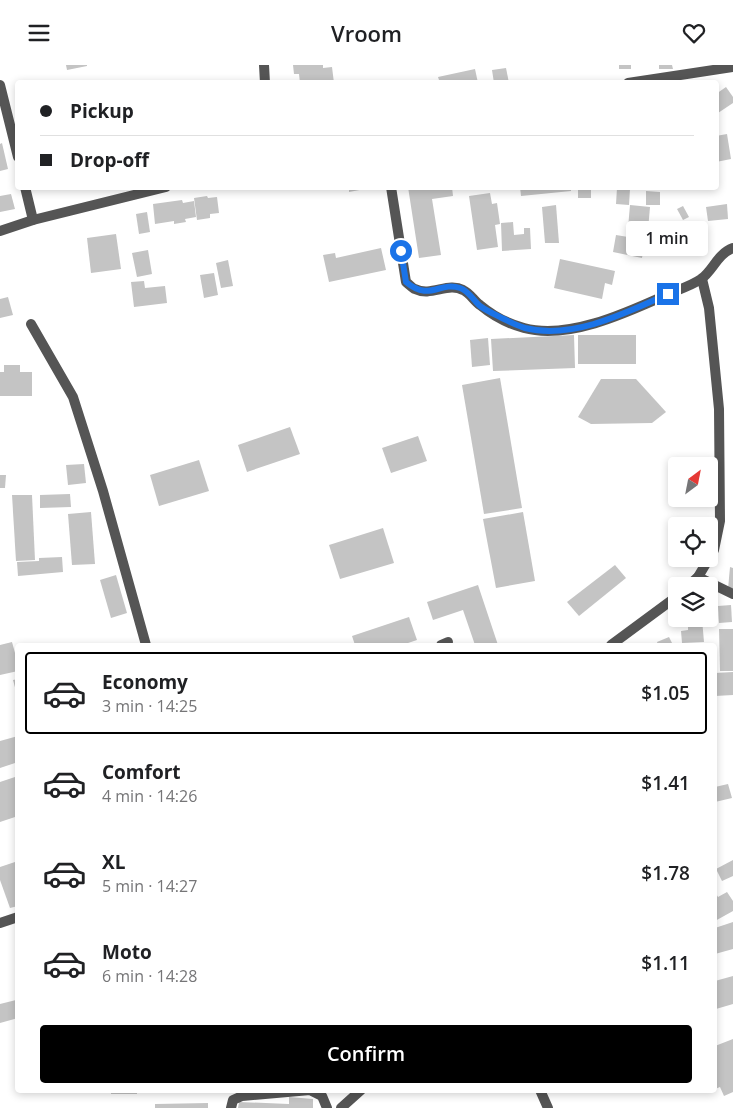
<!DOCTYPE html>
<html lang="en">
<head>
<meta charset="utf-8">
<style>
	:root { --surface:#fff; --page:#f6f6f6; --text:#202124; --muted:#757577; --line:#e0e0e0; --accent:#000 }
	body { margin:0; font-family:"Open Sans",sans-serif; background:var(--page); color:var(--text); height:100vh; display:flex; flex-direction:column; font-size:19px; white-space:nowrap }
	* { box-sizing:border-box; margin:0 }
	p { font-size:16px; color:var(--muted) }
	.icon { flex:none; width:28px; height:28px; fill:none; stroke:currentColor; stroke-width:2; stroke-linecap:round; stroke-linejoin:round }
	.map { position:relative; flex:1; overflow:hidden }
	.panel { position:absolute; left:15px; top:578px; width:702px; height:450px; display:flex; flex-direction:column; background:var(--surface); border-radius:5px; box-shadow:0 2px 8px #0003 }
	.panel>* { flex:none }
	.banner { position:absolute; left:15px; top:15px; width:704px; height:110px; border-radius:5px; box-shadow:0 2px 8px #0003; display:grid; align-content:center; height:110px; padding:0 25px; background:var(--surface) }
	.needle { width:32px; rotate:32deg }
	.buttons { position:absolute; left:668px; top:392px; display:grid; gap:10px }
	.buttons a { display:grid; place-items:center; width:50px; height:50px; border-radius:5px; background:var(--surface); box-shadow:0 2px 8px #0003; font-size:25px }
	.end { position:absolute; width:22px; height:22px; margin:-11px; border:6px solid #1a73e8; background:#fff; box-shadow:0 0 0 2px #fff }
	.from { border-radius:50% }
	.bubble { position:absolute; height:35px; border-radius:5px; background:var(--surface); box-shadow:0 2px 8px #0003; font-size:16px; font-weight:600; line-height:35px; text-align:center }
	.banner b { display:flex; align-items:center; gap:18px; height:48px; font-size:19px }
	.banner b+b { border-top:1px solid var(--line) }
	.banner i { width:12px; height:12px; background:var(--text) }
	ul { padding:9px 0 0; list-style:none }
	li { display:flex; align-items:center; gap:15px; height:82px; margin:0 10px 8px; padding:0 15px; border:2px solid transparent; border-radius:5px }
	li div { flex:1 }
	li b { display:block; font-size:19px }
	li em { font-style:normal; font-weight:600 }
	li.active { border-color:var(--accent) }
	li>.icon { width:45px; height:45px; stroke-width:1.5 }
	.button { display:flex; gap:10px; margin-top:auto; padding:10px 25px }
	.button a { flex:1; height:58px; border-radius:5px; background:var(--accent); color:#fff; font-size:20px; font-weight:600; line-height:58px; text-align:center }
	header { display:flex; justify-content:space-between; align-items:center; height:65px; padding:0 25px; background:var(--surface); font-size:22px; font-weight:600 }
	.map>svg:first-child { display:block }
	.building { fill:#c4c4c4 }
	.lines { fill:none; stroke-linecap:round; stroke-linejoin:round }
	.minor { stroke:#555; stroke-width:10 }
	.route { stroke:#1a73e8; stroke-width:6 }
</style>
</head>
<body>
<header><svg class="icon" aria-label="menu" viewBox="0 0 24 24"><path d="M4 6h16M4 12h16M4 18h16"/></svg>Vroom<svg class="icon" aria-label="heart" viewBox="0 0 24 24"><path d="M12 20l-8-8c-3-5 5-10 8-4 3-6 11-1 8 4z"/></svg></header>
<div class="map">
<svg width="733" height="1043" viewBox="0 0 733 1043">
	<rect width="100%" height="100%" fill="#fff"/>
	<g class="building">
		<path d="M66 0H87V1L67 5Z"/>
		<path d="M293 0H323V3L332 2 334 18H300L299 9H294Z"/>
		<rect x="619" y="0" width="12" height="4"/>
		<path d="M659 0H672L673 4H659Z"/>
		<path d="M506 3 509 18H494L492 5Z"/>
		<path d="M475 4 478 18H440L438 12Z"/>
		<path d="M726 22 733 32V38L718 48 716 45V29Z"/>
		<path d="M727 69 731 94 716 97V71Z"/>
		<path d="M2 78 8 104 0 106V79Z"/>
		<path d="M349 122H370V123L349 127Z"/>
		<path d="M408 122H452L453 131 432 134 441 190 419 193Z"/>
		<path d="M520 122H571V126L521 131Z"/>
		<rect x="578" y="122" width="13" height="11"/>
		<path d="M617 123 630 124 629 140 616 139Z"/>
		<path d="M646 126 660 127V140H646Z"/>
		<path d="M490 128 492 139 497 138 500 159 495 160 498 182 477 185 469 131Z"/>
		<path d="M11 129 15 144 0 147V131Z"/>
		<path d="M207 131 208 133 217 132 219 148 210 149V153L197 155 194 133Z"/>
		<path d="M182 135 183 138 194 136 196 152 185 154 186 157 174 159V156L155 159 153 139Z"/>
		<path d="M727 139 728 154 708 156 706 142Z"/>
		<path d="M556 140 559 178H545L542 142Z"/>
		<path d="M630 140 650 142 648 165 628 163Z"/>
		<path d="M683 141 689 152 683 155 677 144Z"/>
		<path d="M147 147 150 167 139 169 136 149Z"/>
		<path d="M513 157 514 170 524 169V163H530L531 184 502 186 501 158Z"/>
		<path d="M634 168 646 171 642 193 613 187 616 170 634 173Z"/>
		<path d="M116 169 121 204 91 208 87 173Z"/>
		<path d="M694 169 696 185 671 186 670 171Z"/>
		<path d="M381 183 386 205 329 217 323 190 335 188 336 193Z"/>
		<path d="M148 185 152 209 137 212 132 188Z"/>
		<path d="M560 194 615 206 612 220 605 218 602 234 554 223Z"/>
		<path d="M228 195 233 221 221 223 216 198Z"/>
		<path d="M214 208 218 230 204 233 200 210Z"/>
		<path d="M144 216 145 223 165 221 167 238 134 242 131 217Z"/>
		<path d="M8 232 13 250 0 253V234Z"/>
		<path d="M574 270 575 303 493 306 491 274Z"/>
		<rect x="578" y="270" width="58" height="29"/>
		<path d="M488 273 490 300 472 302 470 275Z"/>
		<path d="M4 300H20V307H32V331H0V307H4Z"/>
		<path d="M500 313 522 443 484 449 462 320Z"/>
		<path d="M601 314H636L666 347 652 358 591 359 578 352Z"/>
		<path d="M290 362 300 389 247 407 238 380Z"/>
		<path d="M418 371 427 396 391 408 382 383Z"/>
		<path d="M199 395 209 426 159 441 150 410Z"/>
		<path d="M84 399 86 418 68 420 66 400Z"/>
		<path d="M0 410H6L5 423H0Z"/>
		<path d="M70 429 71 442 40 443V430Z"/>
		<path d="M12 430H32L35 495 16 496Z"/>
		<path d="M91 447 95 499 72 500 68 449Z"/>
		<path d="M523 447 535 516 496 523 483 454Z"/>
		<path d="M383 463 394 498 340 514 329 480Z"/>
		<path d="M62 492 63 507 18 511 17 497 39 496V493Z"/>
		<path d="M615 500 626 513 579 551 567 537Z"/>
		<path d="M730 502 733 503V525L728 524Z"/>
		<path d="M116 510 127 548 111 553 100 515Z"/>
		<path d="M478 520 498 580H475L463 545 433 555 427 537Z"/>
		<path d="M731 540 732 557 719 558 718 541Z"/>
		<path d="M409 552 417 575 402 580H355L352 571Z"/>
		<path d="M688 554H702L704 577 682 578 681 566 688 565Z"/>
		<path d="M719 564H733V606H720Z"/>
		<path d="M669 572 673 580H658L657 577Z"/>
		<path d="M12 577 18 599V606L0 610V580Z"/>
		<path d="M733 607V630L715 631V608Z"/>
		<path d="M18 614V630H17L13 615Z"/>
		<path d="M18 671V697L0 703V676Z"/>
		<path d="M18 711V751L0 757V717Z"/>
		<path d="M728 719 732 733 715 737V722Z"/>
		<path d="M733 795V811L722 816 716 804Z"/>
		<path d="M15 797 18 803V841L10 843 0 815V802Z"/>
		<path d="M715 827 718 832 727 827 733 836V846L715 856Z"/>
		<path d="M733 857V884L715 889V863Z"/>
		<path d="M733 911V939L716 944 715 916Z"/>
		<path d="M16 935 18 953 0 958V939Z"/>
		<path d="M733 974V1027L724 1031 720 1022 715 1024V981Z"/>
		<rect x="111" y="1025" width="26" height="4"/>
		<path d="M289 1032 313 1034V1043H238L239 1037 289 1039Z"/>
		<path d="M208 1038V1043H155V1039Z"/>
	</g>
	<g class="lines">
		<g class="minor">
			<path d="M264 0 265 18"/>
			<path d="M628 18 733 2"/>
			<path d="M0 20 18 92"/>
			<path d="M25 122 33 155"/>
			<path d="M391 122 406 217C409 219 412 223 415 224 431 232 448 217 463 225 470 228 474 236 480 240 492 250 509 259 524 263 568 275 626 248 666 230 677 225 691 221 701 214 713 206 717 189 733 183"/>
			<path d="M0 166 33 155 166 122"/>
			<path d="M31 259 73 332 103 426 146 580"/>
			<path d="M698 512 733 529"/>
			<path d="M688 521 698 512 714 485 720 456 719 344 709 243 702 214"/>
			<path d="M441 580 448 577"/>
			<path d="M611 580 676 532"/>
			<path d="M0 858 18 852"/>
			<path d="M540 1025 548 1043"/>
			<path d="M231 1043 233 1035 242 1031 310 1025 322 1031 327 1043"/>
			<path d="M341 1043 361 1025"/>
		</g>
	</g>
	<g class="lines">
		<path class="route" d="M401 186 406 217C430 237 439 216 460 223 469 226 473 235 480 241 487 246 496 250 504 254 510 257 518 261 525 263 572 275 626 248 668 229"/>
	</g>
</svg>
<div class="buttons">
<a><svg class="needle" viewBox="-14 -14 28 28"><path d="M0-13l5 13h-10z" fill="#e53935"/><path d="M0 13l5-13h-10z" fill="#757577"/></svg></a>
<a><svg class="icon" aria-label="locate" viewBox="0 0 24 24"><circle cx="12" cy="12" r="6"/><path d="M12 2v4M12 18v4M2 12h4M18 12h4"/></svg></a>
<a><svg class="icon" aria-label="layers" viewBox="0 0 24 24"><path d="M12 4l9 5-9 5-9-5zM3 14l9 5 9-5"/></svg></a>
</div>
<i class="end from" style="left:401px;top:186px"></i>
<i class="end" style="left:668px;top:229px"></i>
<div class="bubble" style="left:626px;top:156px;width:82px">1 min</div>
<div class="banner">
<b><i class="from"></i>Pickup</b>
<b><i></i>Drop-off</b>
</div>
<section class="panel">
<ul>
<li class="active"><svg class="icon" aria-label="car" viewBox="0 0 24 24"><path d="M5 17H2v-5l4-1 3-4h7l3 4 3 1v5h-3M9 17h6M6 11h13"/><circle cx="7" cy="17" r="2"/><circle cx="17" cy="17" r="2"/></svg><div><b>Economy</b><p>3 min · 14:25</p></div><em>$1.05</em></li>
<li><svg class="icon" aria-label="car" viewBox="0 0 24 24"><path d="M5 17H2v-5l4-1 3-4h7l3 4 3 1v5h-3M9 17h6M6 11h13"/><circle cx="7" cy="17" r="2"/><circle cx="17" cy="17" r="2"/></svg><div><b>Comfort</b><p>4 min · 14:26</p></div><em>$1.41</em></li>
<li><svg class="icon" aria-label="car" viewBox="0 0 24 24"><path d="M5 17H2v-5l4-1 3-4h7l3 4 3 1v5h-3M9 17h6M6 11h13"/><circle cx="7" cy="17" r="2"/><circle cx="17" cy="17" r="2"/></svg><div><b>XL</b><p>5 min · 14:27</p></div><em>$1.78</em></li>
<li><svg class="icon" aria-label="car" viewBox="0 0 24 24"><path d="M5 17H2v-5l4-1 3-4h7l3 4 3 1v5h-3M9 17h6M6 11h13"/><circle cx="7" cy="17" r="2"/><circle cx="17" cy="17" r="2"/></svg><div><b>Moto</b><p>6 min · 14:28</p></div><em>$1.11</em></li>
</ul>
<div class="button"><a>Confirm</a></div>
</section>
</div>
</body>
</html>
